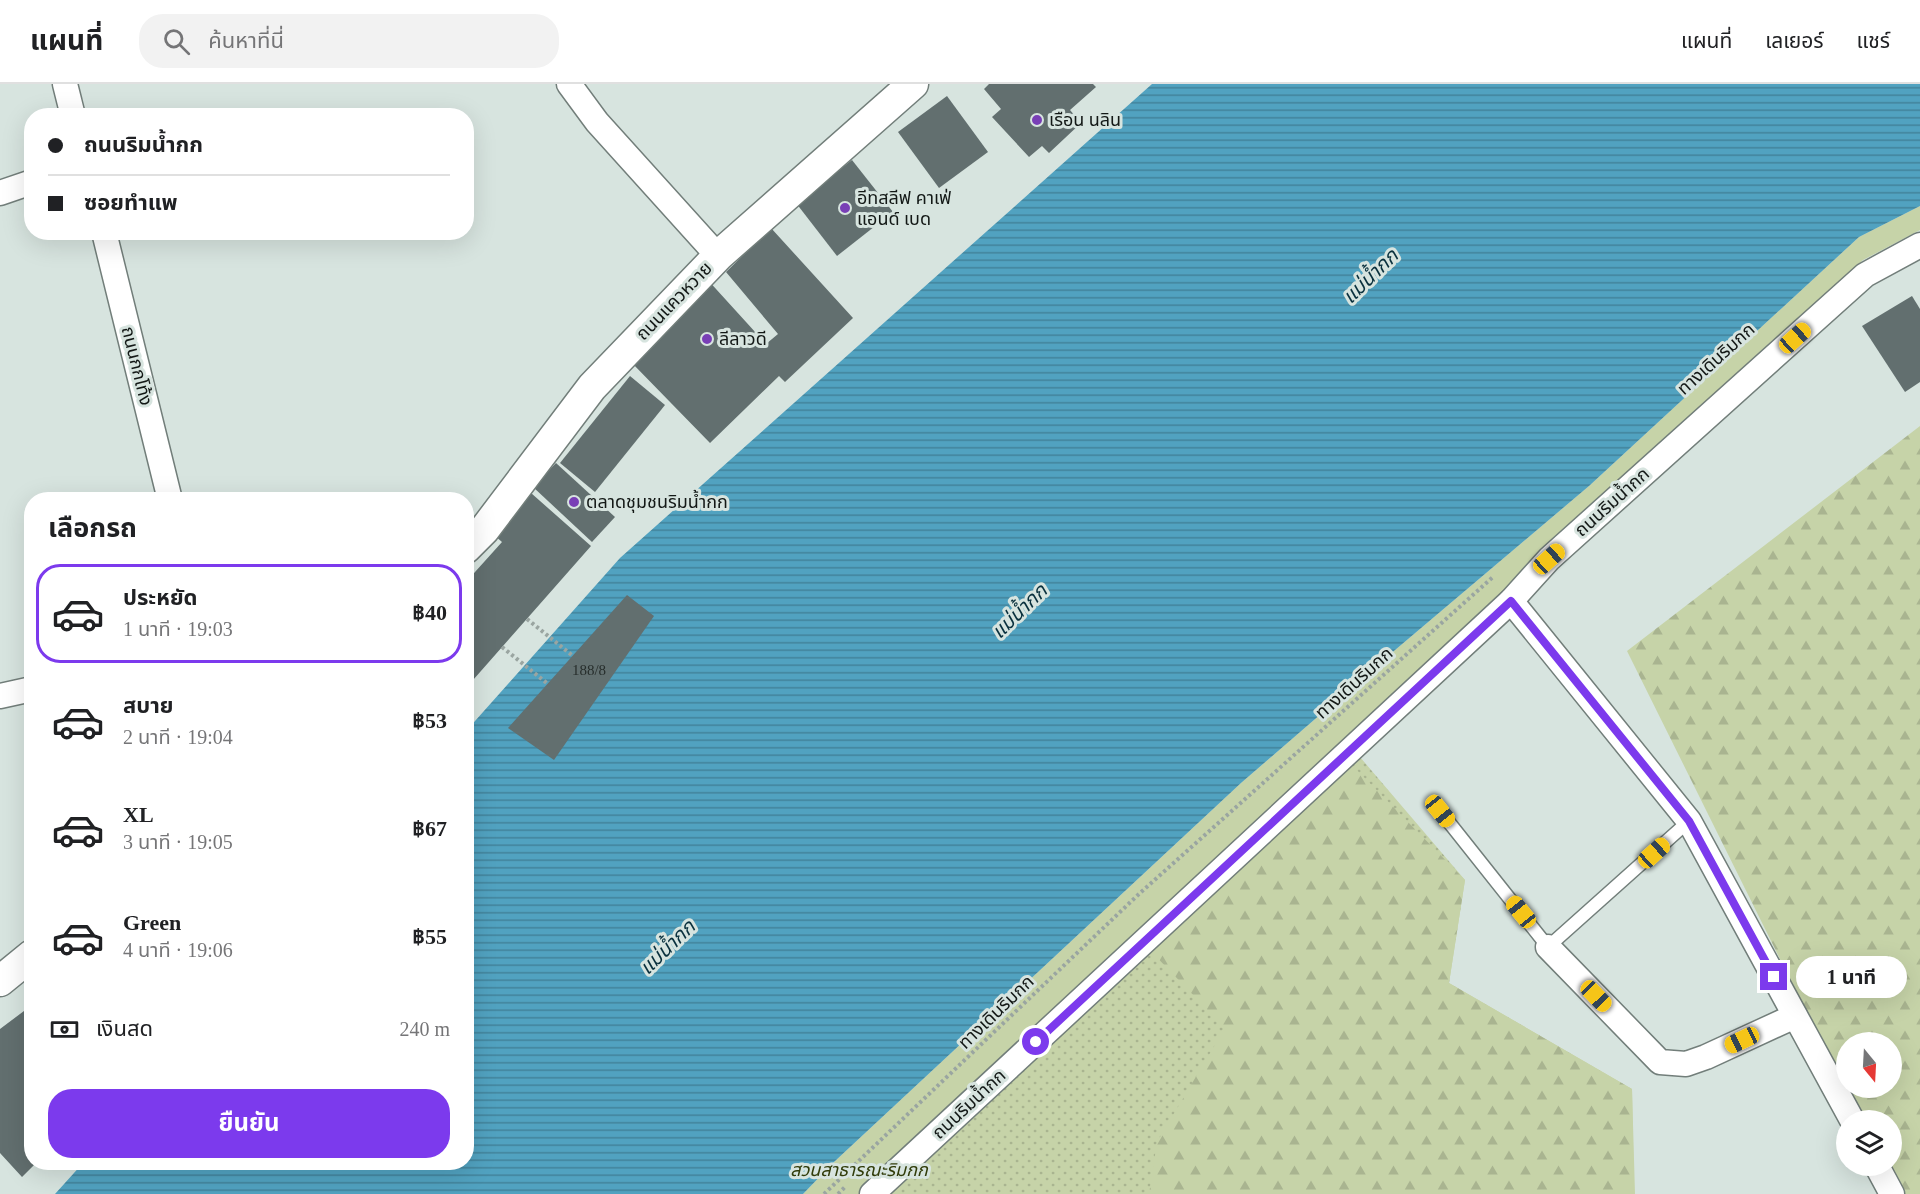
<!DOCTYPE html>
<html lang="th">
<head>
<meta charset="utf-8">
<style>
	:root { --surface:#fff; --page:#f2f2f2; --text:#202124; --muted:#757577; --line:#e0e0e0; --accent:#7c3aed }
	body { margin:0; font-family:"Times New Roman","Noto Sans Thai",serif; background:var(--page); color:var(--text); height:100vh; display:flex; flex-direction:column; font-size:22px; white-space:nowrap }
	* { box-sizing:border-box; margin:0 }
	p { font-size:20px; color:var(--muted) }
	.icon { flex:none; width:33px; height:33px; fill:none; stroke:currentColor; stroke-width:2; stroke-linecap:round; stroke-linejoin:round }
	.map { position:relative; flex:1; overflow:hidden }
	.sheet { position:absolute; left:24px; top:408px; width:450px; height:678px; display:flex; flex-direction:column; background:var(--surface); border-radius:24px; box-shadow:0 6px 24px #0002 }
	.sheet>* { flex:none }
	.hud { position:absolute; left:24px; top:24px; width:450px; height:132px; border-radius:24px; box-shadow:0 6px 24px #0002; display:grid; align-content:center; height:132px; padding:0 24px; background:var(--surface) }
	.needle { width:39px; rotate:162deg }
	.tools { position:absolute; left:1836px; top:948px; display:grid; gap:12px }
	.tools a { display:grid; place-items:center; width:66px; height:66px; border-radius:50%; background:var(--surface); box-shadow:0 6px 24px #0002; font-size:30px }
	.end { position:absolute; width:27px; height:27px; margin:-14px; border:8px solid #7c3aed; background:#fff; box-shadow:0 0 0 3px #fff }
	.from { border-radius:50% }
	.bubble { position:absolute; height:42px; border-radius:21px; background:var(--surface); box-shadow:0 6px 24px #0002; font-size:20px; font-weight:700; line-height:42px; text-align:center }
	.car { position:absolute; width:18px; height:36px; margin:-18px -9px; border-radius:8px; box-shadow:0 0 4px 2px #0007; background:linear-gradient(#f5c518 24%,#345 0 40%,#f5c518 0 76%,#345 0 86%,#f5c518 0) }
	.hud b { display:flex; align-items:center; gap:21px; height:57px; font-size:22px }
	.hud b+b { border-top:2px solid var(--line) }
	.hud i { width:15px; height:15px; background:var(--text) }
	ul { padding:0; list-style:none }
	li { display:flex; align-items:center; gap:18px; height:99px; margin:0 12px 9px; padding:0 12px; border:3px solid transparent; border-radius:24px }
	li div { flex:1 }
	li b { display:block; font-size:22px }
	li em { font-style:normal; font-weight:700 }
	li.active { border-color:var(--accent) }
	li>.icon { width:54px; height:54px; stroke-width:1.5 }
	h2 { padding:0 24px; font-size:27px; line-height:72px }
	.pay { display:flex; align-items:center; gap:15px; height:66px; padding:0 24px; font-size:22px }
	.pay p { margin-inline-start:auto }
	.cta { display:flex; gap:12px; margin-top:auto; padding:12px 24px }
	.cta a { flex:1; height:69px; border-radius:24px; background:var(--accent); color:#fff; font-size:24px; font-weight:700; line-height:69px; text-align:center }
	header { display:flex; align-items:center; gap:36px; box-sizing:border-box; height:84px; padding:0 30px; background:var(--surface); border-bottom:2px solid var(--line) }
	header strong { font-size:28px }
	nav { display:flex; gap:33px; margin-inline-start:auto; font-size:21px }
	.search { width:420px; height:54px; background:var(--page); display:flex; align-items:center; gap:15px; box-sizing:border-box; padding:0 21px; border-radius:24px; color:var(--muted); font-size:22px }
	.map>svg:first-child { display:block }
	.grass { fill:url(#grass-dots) }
	.forest { fill:url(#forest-firs); fill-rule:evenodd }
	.park { fill:#c6d3a8 }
	.water { fill:url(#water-rules) }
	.building { fill:#626f6f }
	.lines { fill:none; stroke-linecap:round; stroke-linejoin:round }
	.service-casing { stroke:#727e7a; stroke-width:15 }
	.minor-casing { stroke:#727e7a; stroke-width:27 }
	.tertiary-casing { stroke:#727e7a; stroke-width:33 }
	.path { stroke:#9aa5a1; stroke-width:4; stroke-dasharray:3 3; stroke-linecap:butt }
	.service { stroke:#fff; stroke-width:12 }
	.minor { stroke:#fff; stroke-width:24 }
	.tertiary { stroke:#fff; stroke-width:30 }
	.route { stroke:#7c3aed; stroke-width:8 }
	.poi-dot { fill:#793fb6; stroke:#d7e4df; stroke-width:2 }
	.labels { text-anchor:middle; stroke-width:6; stroke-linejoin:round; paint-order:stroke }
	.number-label { font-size:15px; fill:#272e2c }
	.poi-label { font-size:18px; fill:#131816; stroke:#d7e4df; text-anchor:start }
	.street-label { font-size:18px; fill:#131816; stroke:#d7e4df }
	.park-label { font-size:18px; font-style:italic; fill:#313c0a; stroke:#d7e4df }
	.water-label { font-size:20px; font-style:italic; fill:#09303d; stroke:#d7e4df }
</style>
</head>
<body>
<header>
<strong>แผนที่</strong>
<div class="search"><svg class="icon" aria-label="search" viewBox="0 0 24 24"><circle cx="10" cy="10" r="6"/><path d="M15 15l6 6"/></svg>ค้นหาที่นี่</div>
<nav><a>แผนที่</a><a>เลเยอร์</a><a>แชร์</a></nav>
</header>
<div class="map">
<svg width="1920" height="1110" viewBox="0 0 1920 1110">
	<defs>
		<pattern id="grass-dots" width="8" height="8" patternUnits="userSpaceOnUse" patternTransform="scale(1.5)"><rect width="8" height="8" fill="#c6d3a8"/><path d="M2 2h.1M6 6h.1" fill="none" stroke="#a9b490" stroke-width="1.8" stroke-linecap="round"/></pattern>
		<pattern id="forest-firs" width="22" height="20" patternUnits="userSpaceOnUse" patternTransform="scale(1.5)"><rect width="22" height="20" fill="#c6d3a8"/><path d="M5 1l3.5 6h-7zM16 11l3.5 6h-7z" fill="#a9b490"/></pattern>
		<pattern id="water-rules" width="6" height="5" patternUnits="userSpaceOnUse" patternTransform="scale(1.5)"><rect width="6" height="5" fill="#51a2c0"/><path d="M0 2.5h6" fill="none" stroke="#42839b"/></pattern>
	</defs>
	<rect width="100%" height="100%" fill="#d7e4df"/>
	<path class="grass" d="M1348 659 1465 796 1449 899 1632 1005 1634 1110H867Z"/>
	<g class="forest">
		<path d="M1920 342V1110H1896L1882 1082H1892V1036H1860L1627 567ZM1846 958H1892V1004H1846Z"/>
		<path d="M1344 673 1465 796 1449 899 1632 1005 1635 1110H1149L1157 1058 1225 944 1143 859Z"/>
	</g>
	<path class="park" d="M1920 122V146L1863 176 1511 517 867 1110H803L834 1078 1241 699 1388 572 1589 402 1859 153Z"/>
	<path class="water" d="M1152 0H1920V122L1859 153 1589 402 1388 572 1241 699 834 1078 803 1110H55L83 1079 466 1078 467 646 620 474Z"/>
	<g class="building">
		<path d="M989 0H1093L1096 3 1070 26 1081 39 1049 69 1042 62 1029 73 992 33 1001 25 984 5Z"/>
		<path d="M947 12 988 68 939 104 898 48Z"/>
		<path d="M852 76 893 128 837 172 796 119Z"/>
		<path d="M771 144 853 234 785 298 779 292 710 359 631 278 706 194 766 260 778 250 726 188Z"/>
		<path d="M1912 212 1920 225V298L1905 308 1862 242Z"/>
		<path d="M630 292 665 321 595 408 560 379Z"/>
		<path d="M556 379 615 433 592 458 533 403Z"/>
		<path d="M531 409 591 462 466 604V498L502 458 494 451Z"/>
		<path d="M627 511 654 532 554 676 508 644Z"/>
		<path d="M32 921V1078H37L22 1093 0 1069V945Z"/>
	</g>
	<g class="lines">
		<g class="service-casing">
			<path id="service" d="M1440 727 1548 863 1689 737"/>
		</g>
		<g class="minor-casing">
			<g id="minor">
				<path d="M65 0 73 32"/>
				<path d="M569 0 597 38 718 172"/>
				<path d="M0 109 32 98"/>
				<path d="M104 148 170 416"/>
				<path d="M1511 517 1689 737 1852 1036"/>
				<path d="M0 612 32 605"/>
				<path d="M1548 863 1660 978 1686 980 1706 973 1795 932"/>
				<path d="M1877 1082 1892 1110"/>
				<path d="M872 1110 1511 517 1549 475 1865 191 1920 161"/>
			</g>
		</g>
		<g class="tertiary-casing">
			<g id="tertiary">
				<path d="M466 464 484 446 592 303 718 172 913 0"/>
				<path d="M0 897 32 871"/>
			</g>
		</g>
		<g class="path">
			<path d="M527 535 573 572"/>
			<path d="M502 563 548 600"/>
			<path d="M824 1110 1140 809 1493 493"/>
			<path d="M838 1110 846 1102"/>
		</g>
		<use href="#service" class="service"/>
		<use href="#minor" class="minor"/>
		<use href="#tertiary" class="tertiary"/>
	</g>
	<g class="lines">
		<path class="route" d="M1036 958 1511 517 1689 737 1774 893"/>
	</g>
	<g class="poi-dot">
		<circle cx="1037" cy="36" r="6"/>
		<circle cx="845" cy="124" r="6"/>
		<circle cx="707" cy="255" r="6"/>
		<circle cx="574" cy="418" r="6"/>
	</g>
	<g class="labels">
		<g class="number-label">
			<text x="589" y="591">188/8</text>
		</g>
		<g class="poi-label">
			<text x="1049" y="42">เรือน นลิน</text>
			<text x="857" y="120">อีทสลีฟ คาเฟ่<tspan x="857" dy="21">แอนด์ เบด</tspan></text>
			<text x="719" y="261">ลีลาวดี</text>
			<text x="586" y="424">ตลาดชุมชนริมน้ำกก</text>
		</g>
		<g class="street-label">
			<text transform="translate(674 217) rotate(-46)" y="6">ถนนแควหวาย</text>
			<text transform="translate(1716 275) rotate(-42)" y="6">ทางเดินริมกก</text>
			<text transform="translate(137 282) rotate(76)" y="6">ถนนกกโท้ง</text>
			<text transform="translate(1612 418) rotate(-42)" y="6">ถนนริมน้ำกก</text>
			<text transform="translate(1354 599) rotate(-42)" y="6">ทางเดินริมกก</text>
			<text transform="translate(996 928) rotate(-44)" y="6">ทางเดินริมกก</text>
			<text transform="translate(969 1020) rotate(-43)" y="6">ถนนริมน้ำกก</text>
		</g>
		<g class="park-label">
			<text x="859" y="1092">สวนสาธารณะริมกก</text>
		</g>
		<g class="water-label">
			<text transform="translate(1370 192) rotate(-44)" y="7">แม่น้ำกก</text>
			<text transform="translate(1019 527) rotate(-44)" y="7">แม่น้ำกก</text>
			<text transform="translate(667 863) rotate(-44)" y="7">แม่น้ำกก</text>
		</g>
	</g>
</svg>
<div class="tools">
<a><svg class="needle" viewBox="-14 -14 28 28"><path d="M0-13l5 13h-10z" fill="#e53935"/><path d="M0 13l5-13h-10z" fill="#757577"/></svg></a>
<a><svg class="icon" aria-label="layers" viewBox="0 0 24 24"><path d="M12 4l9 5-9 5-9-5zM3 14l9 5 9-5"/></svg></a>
</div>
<i class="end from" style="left:1036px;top:958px"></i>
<i class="end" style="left:1774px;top:893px"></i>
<div class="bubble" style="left:1796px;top:872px;width:111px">1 นาที</div>
<i class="car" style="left:1795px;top:254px;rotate:48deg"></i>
<i class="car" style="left:1549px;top:475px;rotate:48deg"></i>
<i class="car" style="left:1440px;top:727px;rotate:141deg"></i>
<i class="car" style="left:1654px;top:769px;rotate:48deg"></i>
<i class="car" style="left:1521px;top:828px;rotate:321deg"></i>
<i class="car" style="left:1596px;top:912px;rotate:136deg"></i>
<i class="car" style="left:1742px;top:956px;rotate:245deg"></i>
<div class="hud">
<b><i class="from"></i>ถนนริมน้ำกก</b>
<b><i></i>ซอยทำแพ</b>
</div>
<section class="sheet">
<h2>เลือกรถ</h2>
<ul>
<li class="active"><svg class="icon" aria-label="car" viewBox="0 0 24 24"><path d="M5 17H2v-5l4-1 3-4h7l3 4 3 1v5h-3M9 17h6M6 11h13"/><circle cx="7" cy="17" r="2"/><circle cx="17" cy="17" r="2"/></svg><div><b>ประหยัด</b><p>1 นาที · 19:03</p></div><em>฿40</em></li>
<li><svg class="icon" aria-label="car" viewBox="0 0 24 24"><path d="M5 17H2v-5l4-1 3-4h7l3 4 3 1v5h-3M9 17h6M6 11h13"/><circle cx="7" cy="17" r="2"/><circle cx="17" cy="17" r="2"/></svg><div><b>สบาย</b><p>2 นาที · 19:04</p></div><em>฿53</em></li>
<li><svg class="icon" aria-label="car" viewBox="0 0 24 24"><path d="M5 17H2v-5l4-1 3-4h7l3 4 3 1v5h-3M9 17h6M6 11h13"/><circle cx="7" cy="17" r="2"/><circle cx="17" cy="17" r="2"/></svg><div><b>XL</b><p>3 นาที · 19:05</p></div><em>฿67</em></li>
<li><svg class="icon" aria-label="car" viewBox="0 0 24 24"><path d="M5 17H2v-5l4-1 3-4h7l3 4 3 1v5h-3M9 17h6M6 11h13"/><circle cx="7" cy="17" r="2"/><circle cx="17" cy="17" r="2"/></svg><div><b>Green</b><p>4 นาที · 19:06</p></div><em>฿55</em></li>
</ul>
<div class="pay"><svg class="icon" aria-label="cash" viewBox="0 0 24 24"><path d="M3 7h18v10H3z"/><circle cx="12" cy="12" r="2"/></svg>เงินสด<p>240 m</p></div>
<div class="cta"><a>ยืนยัน</a></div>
</section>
</div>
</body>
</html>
